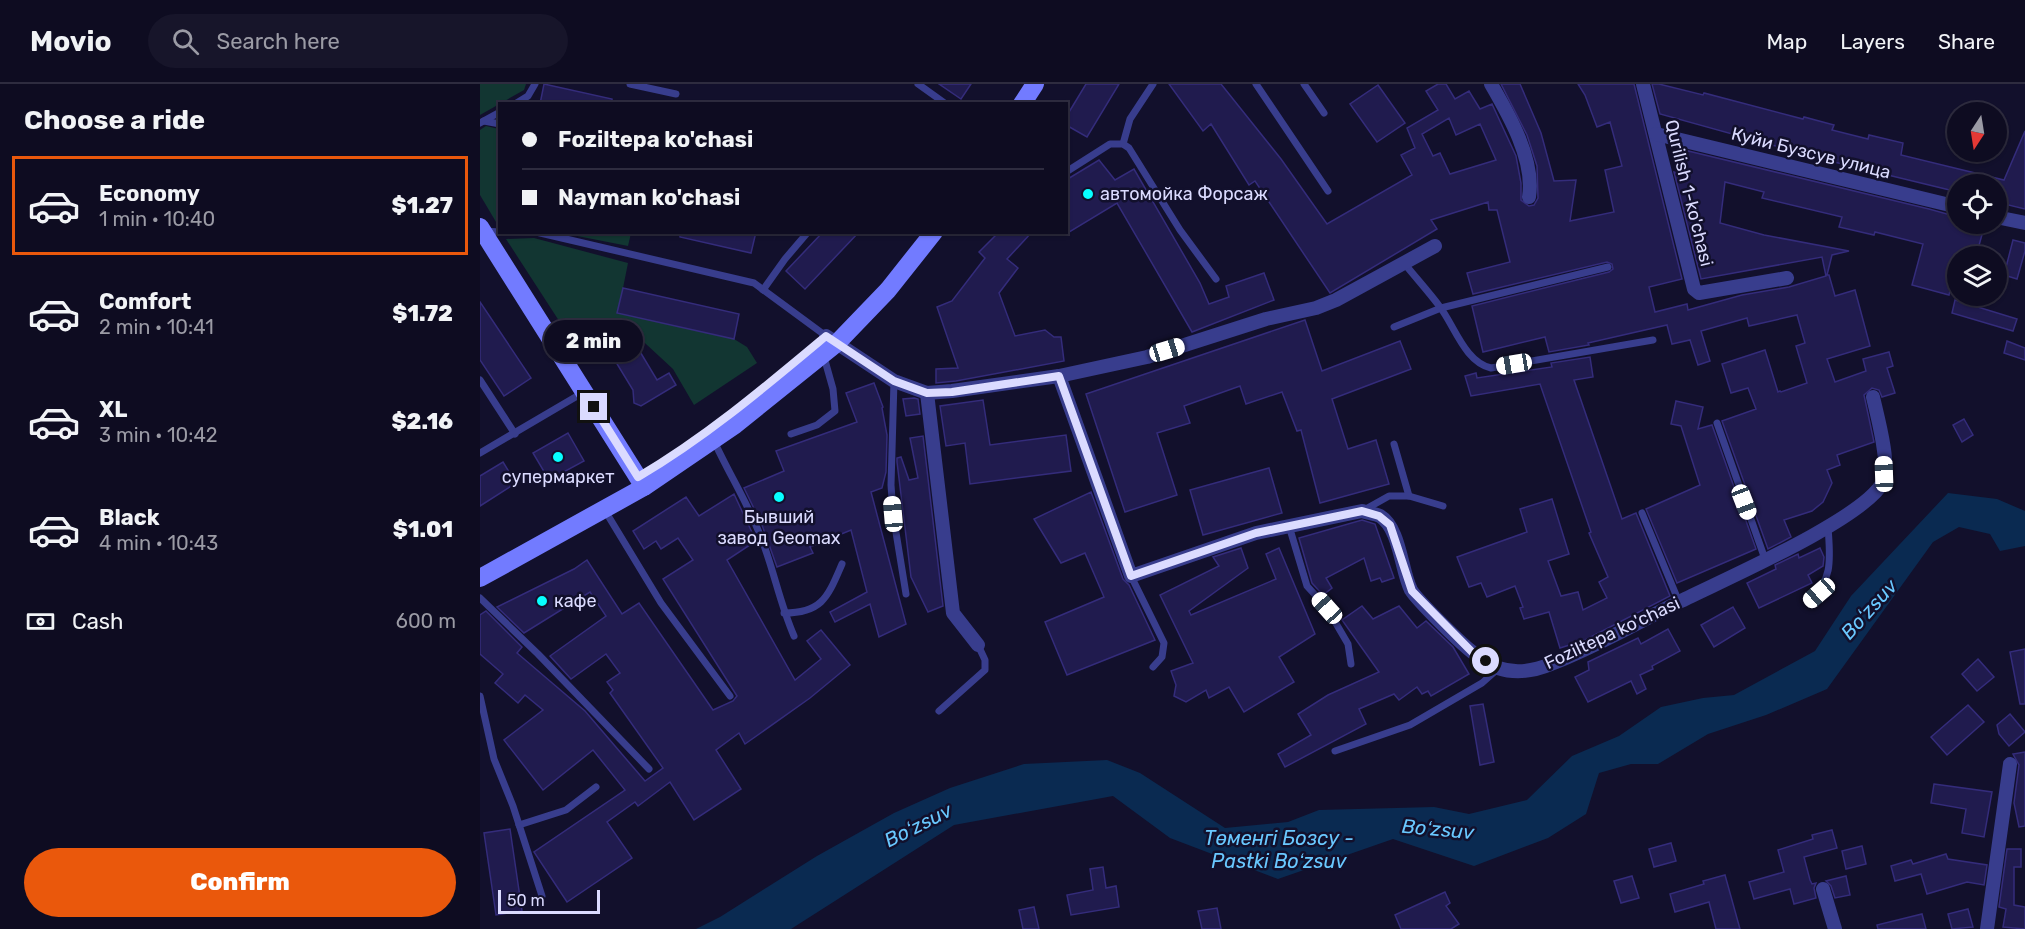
<!DOCTYPE html>
<html lang="en">
<head>
<meta charset="utf-8">
<style>
	:root { --surface:#0e0c21; --page:#17152a; --text:#f1f3f6; --muted:#9b9ba5; --line:#2e2c3f; --accent:#ea580c }
	body { margin:0; font-family:Rubik,sans-serif; background:var(--page); color:var(--text); height:100vh; display:flex; flex-direction:column; font-size:22px; white-space:nowrap }
	* { box-sizing:border-box; margin:0 }
	p { font-size:20px; color:var(--muted) }
	.icon { flex:none; width:33px; height:33px; fill:none; stroke:currentColor; stroke-width:2; stroke-linecap:round; stroke-linejoin:round }
	.map { position:relative; flex:1; overflow:hidden }
	.details { display:flex; flex-direction:column; background:var(--surface); width:480px }
	.details>* { flex:none }
	.banner { position:absolute; left:18px; top:18px; width:570px; height:132px; border-radius:0px; box-shadow:0 2px 4px #0004,0 0 0 2px var(--line); display:grid; align-content:center; height:132px; padding:0 24px; background:var(--surface) }
	.needle { width:39px; rotate:192deg }
	.tools { position:absolute; left:1467px; top:18px; display:grid; gap:12px }
	.tools a { display:grid; place-items:center; width:60px; height:60px; border-radius:50%; background:var(--surface); box-shadow:0 2px 4px #0004,0 0 0 2px var(--line); font-size:30px }
	.scale { position:absolute; left:18px; bottom:15px; width:102px; box-sizing:border-box; padding-left:6px; border:3px solid #dbdbff; border-top:0; font-size:16px; line-height:21px; white-space:nowrap; color:#dbdbff; -webkit-text-stroke:4px #12102c; paint-order:stroke }
	.end { position:absolute; width:27px; height:27px; margin:-14px; border:8px solid #dbdbff; background:#111; box-shadow:0 0 0 3px #111 }
	.from { border-radius:50% }
	.bubble { position:absolute; height:42px; border-radius:21px; background:var(--surface); box-shadow:0 2px 4px #0004,0 0 0 2px var(--line); font-size:20px; font-weight:800; line-height:42px; text-align:center }
	.car { position:absolute; width:18px; height:36px; margin:-18px -9px; border-radius:8px; box-shadow:0 0 4px 2px #0007; background:linear-gradient(#fff 24%,#345 0 40%,#fff 0 76%,#345 0 86%,#fff 0) }
	.banner b { display:flex; align-items:center; gap:21px; height:57px; font-size:22px }
	.banner b+b { border-top:2px solid var(--line) }
	.banner i { width:15px; height:15px; background:var(--text) }
	ul { padding:0; list-style:none }
	li { display:flex; align-items:center; gap:18px; height:99px; margin:0 12px 9px; padding:0 12px; border:3px solid transparent; border-radius:0px }
	li div { flex:1 }
	li b { display:block; font-size:22px }
	li em { font-style:normal; font-weight:800 }
	li.on { border-color:var(--accent) }
	li>.icon { width:54px; height:54px; stroke-width:1.5 }
	h2 { padding:0 24px; font-size:27px; line-height:72px }
	.pay { display:flex; align-items:center; gap:15px; height:66px; padding:0 24px; font-size:22px }
	.pay p { margin-inline-start:auto }
	.cta { display:flex; gap:12px; margin-top:auto; padding:12px 24px }
	.cta a { flex:1; height:69px; border-radius:36px; background:var(--accent); color:#fff; font-size:24px; font-weight:800; line-height:69px; text-align:center }
	header { display:flex; align-items:center; gap:36px; box-sizing:border-box; height:84px; padding:0 30px; background:var(--surface); border-bottom:2px solid var(--line) }
	header strong { font-size:28px }
	nav { display:flex; gap:33px; margin-inline-start:auto; font-size:21px }
	.search { width:420px; height:54px; background:var(--page); display:flex; align-items:center; gap:15px; box-sizing:border-box; padding:0 21px; border-radius:33px; color:var(--muted); font-size:22px }
	main { display:flex; flex:1; min-height:0 }
	.map>svg:first-child { display:block }
	.green { fill:#123632 }
	.water { fill:#0a2a51 }
	.building { fill:#201b4e; stroke:#342c7b; stroke-width:1.5; fill-rule:evenodd }
	.lines { fill:none; stroke-linecap:round; stroke-linejoin:round }
	.lane { stroke:#383d8d; stroke-width:7 }
	.street { stroke:#383d8d; stroke-width:14 }
	.secondary { stroke:#727bff; stroke-width:18 }
	.route { stroke:#dbdbff; stroke-width:8 }
	.poi-dot { fill:#07feff; stroke:#12102c; stroke-width:2 }
	.labels { text-anchor:middle; stroke-width:5; stroke-linejoin:round; paint-order:stroke }
	.street-label { font-size:18px; fill:#dbdbff; stroke:#12102c }
	.poi-label { font-size:18px; fill:#dbdbff; stroke:#12102c; text-anchor:start }
	.water-label { font-size:20px; font-style:italic; fill:#69c8ff; stroke:#12102c }
</style>
</head>
<body>
<header>
<strong>Movio</strong>
<div class="search"><svg class="icon" aria-label="search" viewBox="0 0 24 24"><circle cx="10" cy="10" r="6"/><path d="M15 15l6 6"/></svg>Search here</div>
<nav><a>Map</a><a>Layers</a><a>Share</a></nav>
</header>
<main>
<section class="details">
<h2>Choose a ride</h2>
<ul>
<li class="on"><svg class="icon" aria-label="car" viewBox="0 0 24 24"><path d="M5 17H2v-5l4-1 3-4h7l3 4 3 1v5h-3M9 17h6M6 11h13"/><circle cx="7" cy="17" r="2"/><circle cx="17" cy="17" r="2"/></svg><div><b>Economy</b><p>1 min · 10:40</p></div><em>$1.27</em></li>
<li><svg class="icon" aria-label="car" viewBox="0 0 24 24"><path d="M5 17H2v-5l4-1 3-4h7l3 4 3 1v5h-3M9 17h6M6 11h13"/><circle cx="7" cy="17" r="2"/><circle cx="17" cy="17" r="2"/></svg><div><b>Comfort</b><p>2 min · 10:41</p></div><em>$1.72</em></li>
<li><svg class="icon" aria-label="car" viewBox="0 0 24 24"><path d="M5 17H2v-5l4-1 3-4h7l3 4 3 1v5h-3M9 17h6M6 11h13"/><circle cx="7" cy="17" r="2"/><circle cx="17" cy="17" r="2"/></svg><div><b>XL</b><p>3 min · 10:42</p></div><em>$2.16</em></li>
<li><svg class="icon" aria-label="car" viewBox="0 0 24 24"><path d="M5 17H2v-5l4-1 3-4h7l3 4 3 1v5h-3M9 17h6M6 11h13"/><circle cx="7" cy="17" r="2"/><circle cx="17" cy="17" r="2"/></svg><div><b>Black</b><p>4 min · 10:43</p></div><em>$1.01</em></li>
</ul>
<div class="pay"><svg class="icon" aria-label="cash" viewBox="0 0 24 24"><path d="M3 7h18v10H3z"/><circle cx="12" cy="12" r="2"/></svg>Cash<p>600 m</p></div>
<div class="cta"><a>Confirm</a></div>
</section>
<div class="map">
<svg width="1545" height="845" viewBox="0 0 1545 845">
	<rect width="100%" height="100%" fill="#12102c"/>
	<g class="green">
		<path d="M0 0H46L44 6 0 31Z"/>
		<path d="M6 42 19 45V143L0 111V46Z"/>
		<path d="M82 149 151 148V149L148 162Z"/>
		<path d="M54 154 148 179 138 229 254 255 267 263 277 279 214 321 193 285 153 248 107 280 26 155Z"/>
	</g>
	<path class="water" d="M1468 409 1517 415 1545 427V462L1520 467 1510 450 1479 443 1453 458 1347 605 1286 631 1228 650 1178 680H1151L1119 689 1106 730 1068 754 994 782 913 755 798 795 690 754 633 712 474 741 311 845H216L240 833 337 772 414 729 470 704 544 680 627 676 660 689 745 744 808 738 839 726 954 723 989 730 1047 716 1092 672 1139 652 1181 623 1223 614 1254 611 1335 567 1371 512Z"/>
	<g class="building">
		<path d="M64 0 132 15V20H60Z"/>
		<path d="M459 0H491L481 15Z"/>
		<path d="M606 0H639L607 53 586 41V33Z"/>
		<path d="M689 0H741L801 75 847 140 932 91 921 71 935 64 927 44 958 26 946 7 958 0H966L975 15 989 7 1000 25 1012 20 1036 72 1041 99V116L1049 122 1054 121 1058 114 1057 82 1047 51 1021 0H1040L1061 49 1074 97 1096 96 1090 137 1134 128 1125 86 1142 82 1130 38 1117 43 1105 11 1098 0H1154L1202 195 1169 203 1175 228 1207 220 1208 226 1262 211 1309 203 1346 192 1342 173 1221 195 1194 88 1198 89 1204 66 1449 125 1478 133V140H1505L1496 172H1478L1469 211 1432 201 1443 160 1395 148 1394 151 1359 143 1362 133 1282 114 1284 108 1245 98 1240 139 1284 151 1369 167 1352 171 1347 191H1349L1355 212 1375 206 1390 262 1347 275 1355 298 1386 287 1383 275 1409 268 1413 282 1407 284 1415 309 1402 313 1399 306 1392 304 1384 311 1394 358 1357 371 1360 381 1347 386 1352 399 1343 418 1332 427 1304 436 1311 453 1288 465 1242 337 1276 325 1268 304 1251 309 1242 280 1285 266 1298 308 1300 307 1301 308 1327 299 1316 262 1325 259 1317 231 1269 242 1267 234 1221 247 1230 277 1218 281 1210 256 1192 260 1187 241 1108 259 1109 261 1069 268 1065 253 1003 268 992 222 1129 188 1133 185 1132 180 1127 178 993 210 987 189 1030 178 1017 126H1009L1008 118 951 136 957 145 850 209 775 97 769 101 731 40 723 47ZM969 34 976 51 1000 40 1016 76 970 90 960 69 953 72 942 50Z"/>
		<path d="M1172 0H1179L1223 11 1224 9 1323 35 1324 33 1354 41 1352 46 1388 55 1389 51 1423 59 1421 71 1524 96 1545 47V125L1516 118V100H1478V108L1346 76 1180 30Z"/>
		<path d="M898 1 925 39 897 58 870 20Z"/>
		<path d="M619 76 635 96 654 85 720 199 729 220 749 213 746 202 784 189 794 216 712 248 637 119 586 150V96Z"/>
		<path d="M200 148H276L271 169 200 153Z"/>
		<path d="M343 148H379L325 205 306 187Z"/>
		<path d="M519 148H552L527 175 538 184 519 209 535 252 565 246 574 253H581L584 277 476 297 456 299V285L478 284 457 223 472 217 505 174 499 168Z"/>
		<path d="M1533 156 1545 159V167L1537 195 1524 191Z"/>
		<path d="M143 204 259 230 254 255 137 229Z"/>
		<path d="M1475 216 1537 235 1533 247 1472 229Z"/>
		<path d="M0 218 51 294 24 312 0 276Z"/>
		<path d="M825 236 842 287 920 257 931 285 852 315 868 365 896 356 909 400 840 419 821 346 817 347 802 308 766 320 760 302 704 322 710 339 677 349 697 411 645 428 606 310Z"/>
		<path d="M153 256 177 296 189 289 196 301 161 322 154 319 153 306 131 270Z"/>
		<path d="M1527 257 1545 264V276L1524 269Z"/>
		<path d="M1110 273 1113 293 1094 296 1142 435 1156 429 1190 512 1105 556 1080 564 1069 528 1044 535 1040 524 1043 523 1035 502 1007 513 1001 499 989 503 977 473 1047 448 1040 425 1072 415 1089 470 1068 477 1081 512 1098 508 1103 526 1127 514 1119 498 1128 493 1109 449 1111 448 1060 300 991 312 985 292 996 289 997 294 1072 283 1071 279Z"/>
		<path d="M394 299 403 323 402 324 407 351 406 388 402 404 391 408 426 540 399 553 390 520 355 538 350 528 387 508 371 446 330 463 333 469 297 483 282 441 264 404 304 387 296 367 377 338 366 309Z"/>
		<path d="M434 314 438 315 440 330 426 332 423 315Z"/>
		<path d="M503 316 510 361 586 351 591 387 490 400 485 359 466 362 460 322Z"/>
		<path d="M1196 317 1223 323 1218 345 1232 341 1276 465 1197 499 1166 425 1220 401 1201 342 1191 340Z"/>
		<path d="M1484 335 1493 351 1482 358 1473 341Z"/>
		<path d="M88 349 104 377 69 396 53 369Z"/>
		<path d="M443 352 463 522 448 528 431 493 417 378V374L421 373 429 396 438 394 430 354Z"/>
		<path d="M23 378 36 399 0 422V392Z"/>
		<path d="M789 384 802 429 723 451 710 406Z"/>
		<path d="M611 408 643 495 649 501 675 556 587 591 565 538 624 513 605 469 581 479 554 435Z"/>
		<path d="M254 410 276 457 247 476 315 596 341 575 327 557 341 546 370 581 330 614 265 660 259 649 236 666 261 705 214 736 190 698 158 722 155 718 127 738 152 774 87 818 54 768 145 706 113 666 63 706 24 656 63 626 45 611 38 619 15 599 23 590 0 570V531L6 527 42 563 37 569 105 627 165 697 183 684 130 609 133 606 127 598 140 589 126 570 91 595 70 572 126 532 110 508 44 549 17 523 94 485 107 476 142 530 159 519 233 626 253 617 257 612 183 495 213 476 198 454 181 465 176 457 164 465 153 447 206 413 219 432Z"/>
		<path d="M882 436 895 440 914 494 902 498 900 494 891 497 884 474 846 494 852 504 843 511 832 499 819 454Z"/>
		<path d="M761 464 768 484 709 527 711 531 796 495 786 470 799 464 835 550 799 573 814 598 764 628 749 603 729 614 726 606 706 618 694 612 696 601 691 587 713 579 680 511 739 482 733 473Z"/>
		<path d="M1340 464 1344 473 1343 482 1328 491 1332 499 1279 524 1267 499 1296 485 1295 481 1318 470 1319 474Z"/>
		<path d="M882 522 893 535 919 522 937 544 946 537 973 563 989 590 951 612 948 607 942 610 937 603 919 616 914 610 879 625 886 640 805 683 798 670 831 651 818 630 848 611 899 588 862 536Z"/>
		<path d="M1253 523 1265 544 1234 563 1221 541Z"/>
		<path d="M1188 545 1200 567 1172 582 1173 585 1160 591 1166 605 1157 610 1151 597 1108 618 1095 593 1109 586 1108 578 1158 554 1161 560Z"/>
		<path d="M1545 565V620H1540L1530 568Z"/>
		<path d="M1498 575 1514 593 1497 607 1482 590Z"/>
		<path d="M1003 620 1014 678 1000 681 990 622Z"/>
		<path d="M1488 621 1504 638 1467 671 1451 653Z"/>
		<path d="M1530 630 1545 648 1529 662 1519 650 1517 641Z"/>
		<path d="M1545 668V742L1539 743 1534 719 1539 681 1533 670Z"/>
		<path d="M1454 700 1512 708 1504 753 1482 749 1486 725 1451 719Z"/>
		<path d="M30 745 42 827 16 831 4 749Z"/>
		<path d="M1352 746 1357 764 1324 773 1330 796 1332 800 1336 799 1334 804 1336 814 1314 820 1310 805 1274 815 1269 798 1304 788 1298 766 1333 755 1332 751Z"/>
		<path d="M1191 759 1196 777 1174 783 1169 765Z"/>
		<path d="M1382 762 1386 780 1366 785 1362 767Z"/>
		<path d="M1527 765H1541V783H1534V821L1545 823V845L1523 843 1526 825 1519 823Z"/>
		<path d="M1466 770 1468 775 1507 781 1504 801 1487 798 1447 810 1441 790 1415 797 1411 782 1431 776 1433 780Z"/>
		<path d="M623 783 626 804 636 802 639 823 591 831 587 811 613 806 610 785Z"/>
		<path d="M1245 791 1260 845H1236L1229 818 1195 828 1190 810 1224 800 1223 797Z"/>
		<path d="M1152 792 1159 814 1141 819 1134 797Z"/>
		<path d="M1366 792 1370 811 1355 814 1351 802 1346 797Z"/>
		<path d="M965 808 970 819 966 822 979 840 971 845H921L915 831Z"/>
		<path d="M554 823 559 845H543L539 826Z"/>
		<path d="M737 824 741 845H722L718 827Z"/>
		<path d="M1488 825 1493 843 1472 845 1468 830Z"/>
		<path d="M1442 830 1446 845H1398L1397 841Z"/>
	</g>
	<g class="lines">
		<g class="lane">
			<path d="M150 0 196 10"/>
			<path d="M438 0 466 20"/>
			<path d="M776 0 848 107"/>
			<path d="M824 0 844 29"/>
			<path d="M35 20 48 12 55 0"/>
			<path d="M4 37 20 40"/>
			<path d="M0 39 20 28"/>
			<path d="M643 60 650 35 673 0"/>
			<path d="M586 88 630 60H643L649 64 700 146 736 195"/>
			<path d="M4 147 20 148"/>
			<path d="M56 148 274 199 346 252"/>
			<path d="M924 179C936 194 949 208 960 223 975 243 985 278 1011 284L1173 256"/>
			<path d="M283 206 305 175 328 148"/>
			<path d="M914 243 961 224 1128 183"/>
			<path d="M0 296 35 350"/>
			<path d="M414 297 411 401 413 430 426 510"/>
			<path d="M1237 339 1285 475"/>
			<path d="M311 350 337 341 355 327 353 305 344 273"/>
			<path d="M234 357C249 390 269 421 282 456 294 487 300 520 314 552"/>
			<path d="M914 360 929 412"/>
			<path d="M0 369 104 308"/>
			<path d="M124 425 181 519 250 612"/>
			<path d="M884 426 909 412H929L963 422"/>
			<path d="M1162 429 1199 518"/>
			<path d="M809 442 827 502 847 524 868 560 871 580"/>
			<path d="M651 492 684 559 682 573 673 583"/>
			<path d="M0 514 58 570 169 685"/>
			<path d="M1329 517C1354 496 1350 473 1348 443"/>
			<path d="M304 529C343 529 348 512 362 480"/>
			<path d="M0 612 14 675 33 722 62 812"/>
			<path d="M459 627 505 586V576L498 561"/>
			<path d="M855 667 930 641 1002 599 1019 584"/>
			<path d="M39 741 86 726 116 703"/>
		</g>
		<g class="street">
			<path d="M1011 0C1029 31 1055 76 1049 113"/>
			<path d="M1163 0 1214 205 1219 209 1307 194"/>
			<path d="M1176 50 1478 123"/>
			<path d="M1516 133 1545 139"/>
			<path d="M346 252 414 297 447 309 472 307 579 292 667 273 786 235 836 224 856 216 955 162"/>
			<path d="M579 292 651 492 776 449 882 427C888 429 895 430 900 432 920 444 921 486 931 506 937 516 984 563 995 570 1001 575 1011 581 1018 584 1036 590 1054 587 1071 580 1116 563 1158 538 1201 517 1243 496 1384 435 1403 398 1411 381 1397 331 1393 313"/>
			<path d="M447 309 473 529 498 561"/>
			<path d="M1343 805 1355 845"/>
			<path d="M1507 845 1530 680"/>
		</g>
		<g class="secondary">
			<path d="M542 20 555 0"/>
			<path d="M0 143 164 403"/>
			<path d="M0 494 164 403 255 341 357 259 408 206 454 148"/>
		</g>
	</g>
	<g class="lines">
		<path class="route" d="M114 323 158 393C226 353 285 303 346 252L414 297 447 309 472 308 579 292 651 492 776 449 882 427 899 432 910 441 932 507 994 570 1006 577"/>
	</g>
	<g class="poi-dot">
		<circle cx="608" cy="110" r="6"/>
		<circle cx="78" cy="373" r="6"/>
		<circle cx="299" cy="413" r="6"/>
		<circle cx="62" cy="517" r="6"/>
	</g>
	<g class="labels">
		<g class="street-label">
			<text transform="translate(1331 69) rotate(14)" y="6">Куйи Бузсув улица</text>
			<text transform="translate(1209 109) rotate(76)" y="6">Qurilish 1-ko'chasi</text>
			<text transform="translate(1132 549) rotate(-25)" y="6">Foziltepa ko'chasi</text>
		</g>
		<g class="poi-label">
			<text x="620" y="116">автомойка Форсаж</text>
			<text x="78" y="399" text-anchor="middle">супермаркет</text>
			<text x="299" y="439" text-anchor="middle">Бывший<tspan x="299" dy="21">завод Geomax</tspan></text>
			<text x="74" y="523">кафе</text>
		</g>
		<g class="water-label">
			<text transform="translate(1389 525) rotate(-48)" y="7">Boʻzsuv</text>
			<text transform="translate(438 741) rotate(-27)" y="7">Boʻzsuv</text>
			<text transform="translate(958 745) rotate(5)" y="7">Boʻzsuv</text>
			<text x="799" y="761">Төменгі Бозсу -<tspan x="799" dy="23">Pastki Boʻzsuv</tspan></text>
		</g>
	</g>
</svg>
<div class="tools">
<a><svg class="needle" viewBox="-14 -14 28 28"><path d="M0-13l5 13h-10z" fill="#e53935"/><path d="M0 13l5-13h-10z" fill="#9b9ba5"/></svg></a>
<a><svg class="icon" aria-label="locate" viewBox="0 0 24 24"><circle cx="12" cy="12" r="6"/><path d="M12 2v4M12 18v4M2 12h4M18 12h4"/></svg></a>
<a><svg class="icon" aria-label="layers" viewBox="0 0 24 24"><path d="M12 4l9 5-9 5-9-5zM3 14l9 5 9-5"/></svg></a>
</div>
<div class="scale">50 m</div>
<i class="end from" style="left:1006px;top:577px"></i>
<i class="end" style="left:114px;top:323px"></i>
<div class="bubble" style="left:64px;top:236px;width:99px">2 min</div>
<i class="car" style="left:687px;top:266px;rotate:73deg"></i>
<i class="car" style="left:1034px;top:280px;rotate:260deg"></i>
<i class="car" style="left:1404px;top:390px;rotate:358deg"></i>
<i class="car" style="left:1264px;top:418px;rotate:159deg"></i>
<i class="car" style="left:413px;top:430px;rotate:355deg"></i>
<i class="car" style="left:1339px;top:509px;rotate:229deg"></i>
<i class="car" style="left:847px;top:524px;rotate:318deg"></i>
<div class="banner">
<b><i class="from"></i>Foziltepa ko'chasi</b>
<b><i></i>Nayman ko'chasi</b>
</div>
</div>
</main>
</body>
</html>
